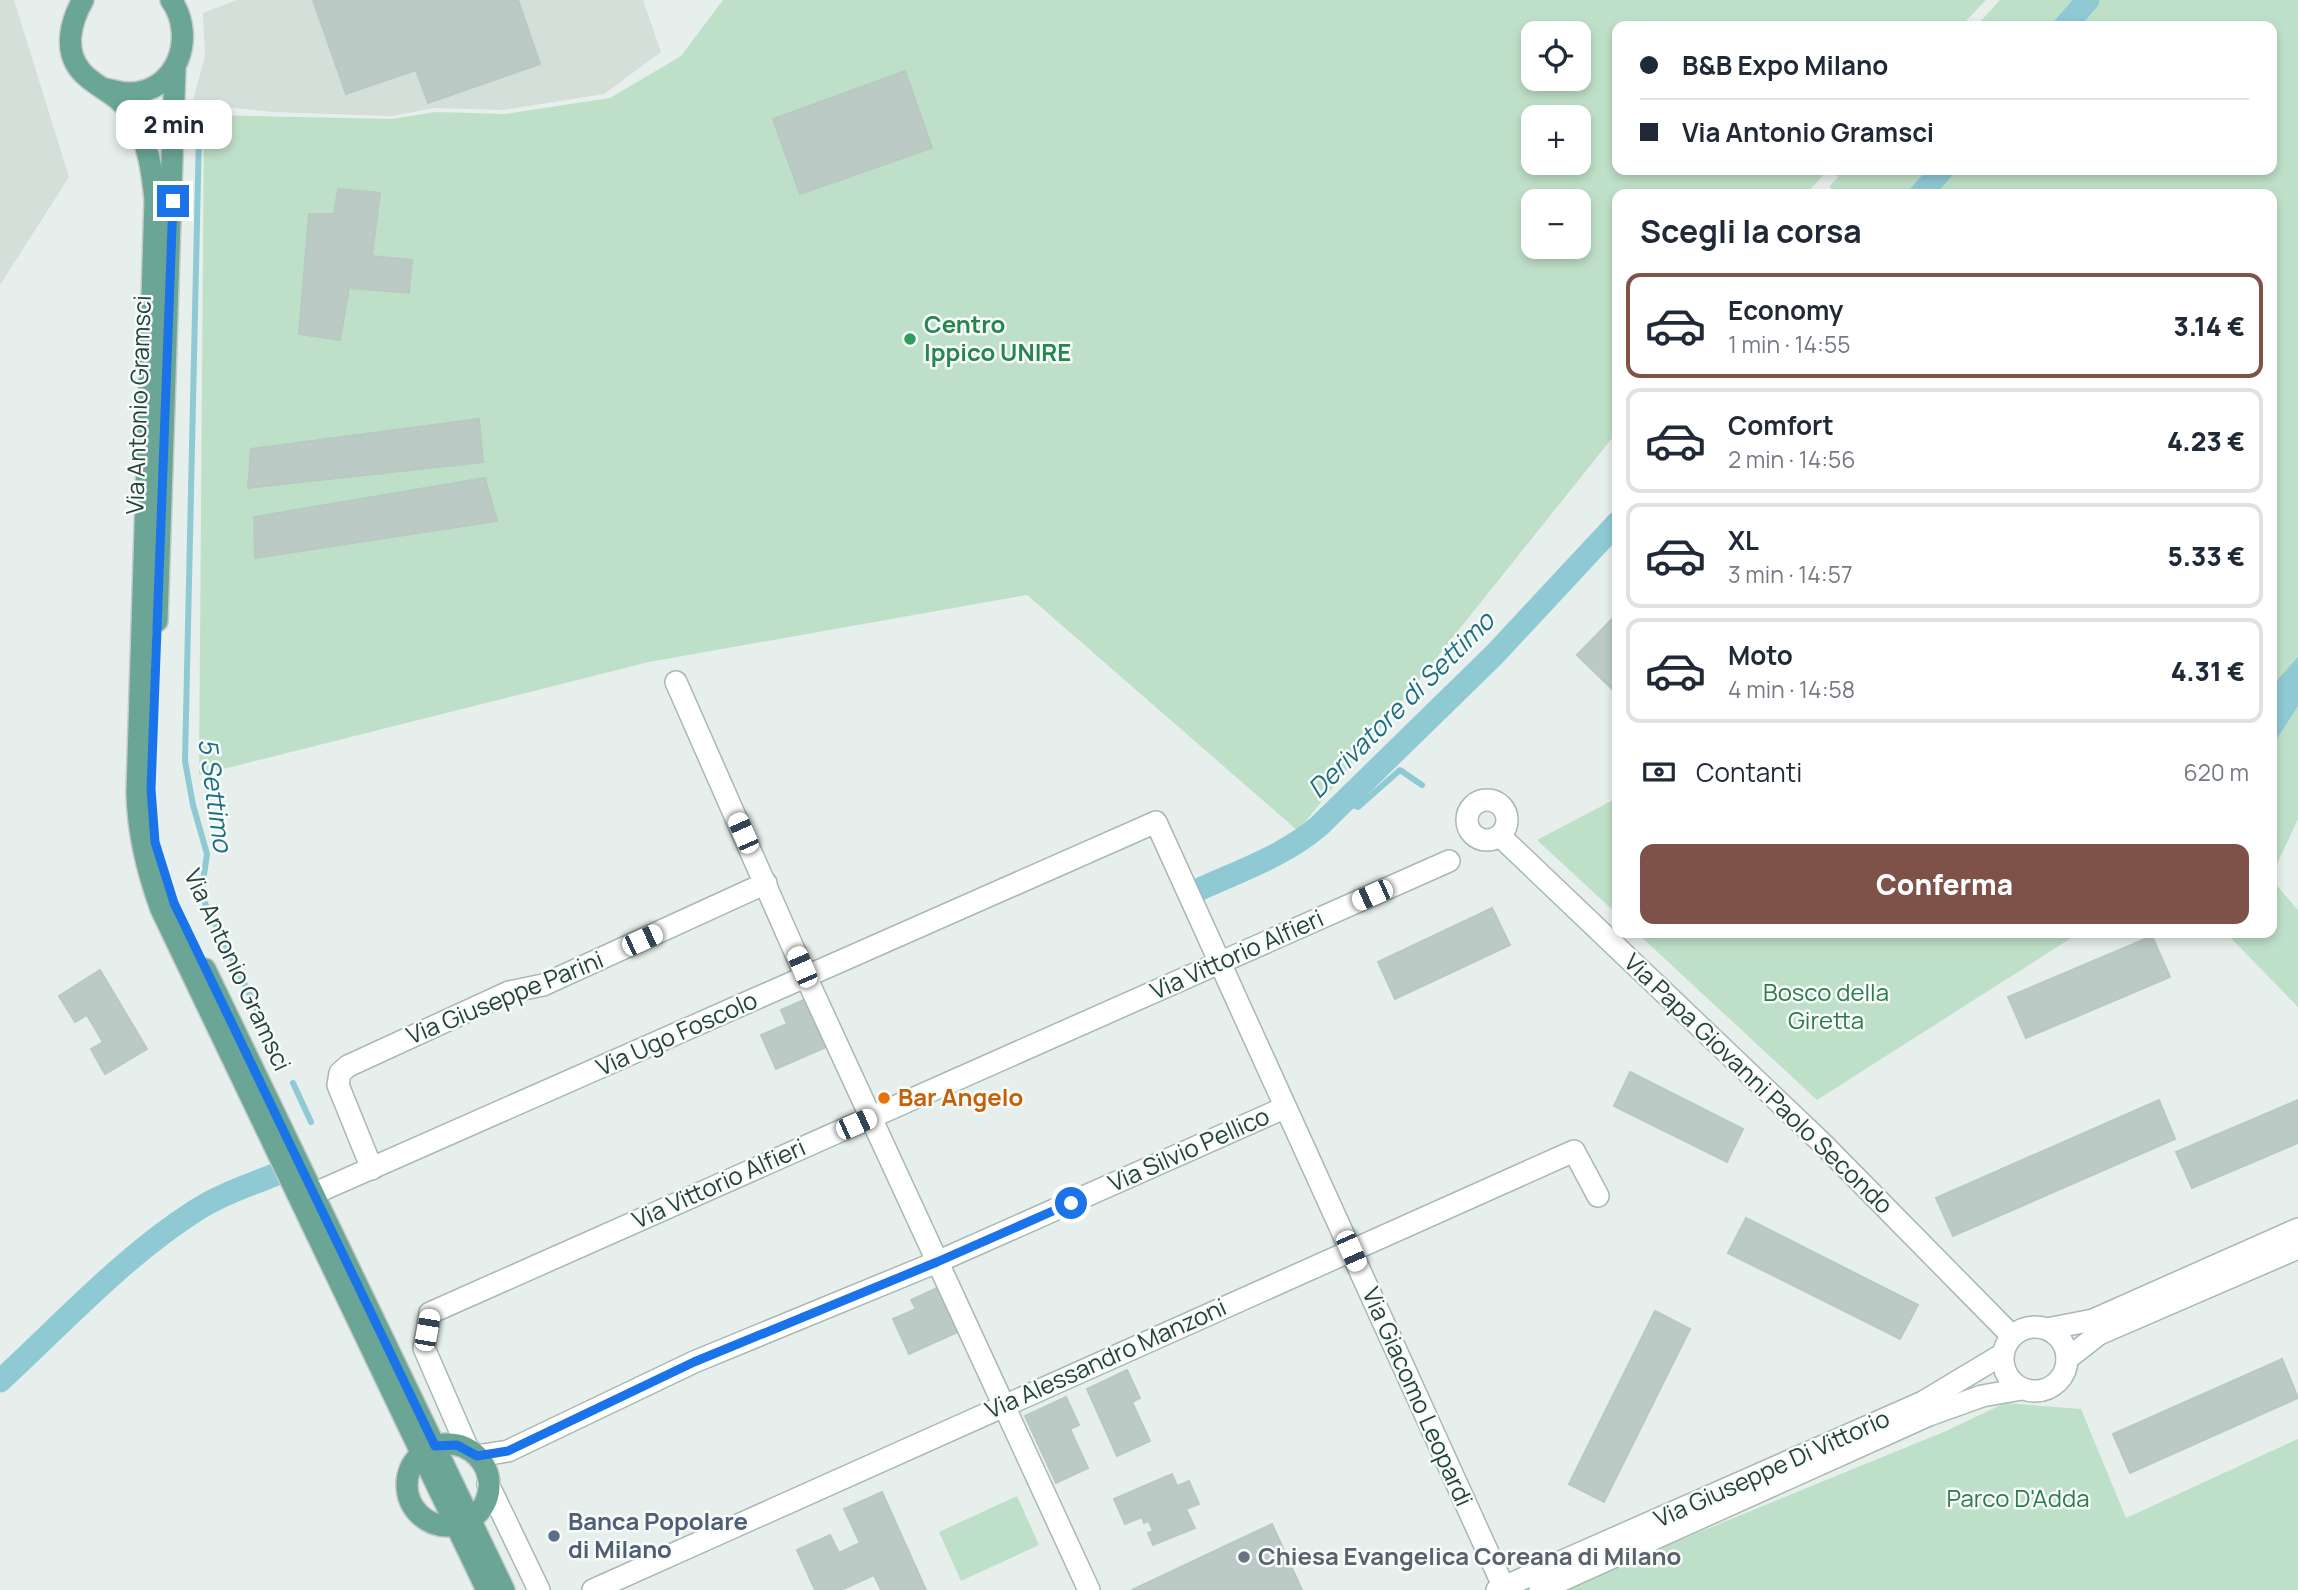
<!DOCTYPE html>
<html lang="it">
<head>
<meta charset="utf-8">
<style>
	:root { --surface:#fff; --page:#f6f6f7; --text:#1f2937; --muted:#747a83; --line:#e0e1e3; --accent:#7f5249 }
	body { margin:0; font-family:Manrope,sans-serif; background:var(--page); color:var(--text); height:100vh; display:flex; flex-direction:column; font-size:26px; white-space:nowrap }
	* { box-sizing:border-box; margin:0 }
	p { font-size:23px; color:var(--muted) }
	.icon { flex:none; width:38px; height:38px; fill:none; stroke:currentColor; stroke-width:2; stroke-linecap:round; stroke-linejoin:round }
	.map { position:relative; flex:1; overflow:hidden }
	.sheet { position:absolute; left:1612px; top:189px; width:665px; height:749px; display:flex; flex-direction:column; background:var(--surface); border-radius:14px; box-shadow:0 4px 10px #0003 }
	.sheet>* { flex:none }
	.guide { position:absolute; left:1612px; top:21px; width:665px; height:154px; border-radius:14px; box-shadow:0 4px 10px #0003; display:grid; align-content:center; height:154px; padding:0 28px; background:var(--surface) }
	.tools { position:absolute; left:1521px; top:21px; display:grid; gap:14px }
	.tools a { display:grid; place-items:center; width:70px; height:70px; border-radius:14px; background:var(--surface); box-shadow:0 4px 10px #0003; font-size:35px }
	.end { position:absolute; width:32px; height:32px; margin:-16px; border:9px solid #1a73e8; background:#fff; box-shadow:0 0 0 4px #fff }
	.from { border-radius:50% }
	.bubble { position:absolute; height:49px; border-radius:14px; background:var(--surface); box-shadow:0 4px 10px #0003; font-size:23px; font-weight:800; line-height:49px; text-align:center }
	.car { position:absolute; width:21px; height:42px; margin:-21px -10px; border-radius:9px; box-shadow:0 0 5px 2px #0007; background:linear-gradient(#fff 24%,#345 0 40%,#fff 0 76%,#345 0 86%,#fff 0) }
	.guide b { display:flex; align-items:center; gap:24px; height:66px; font-size:26px }
	.guide b+b { border-top:2px solid var(--line) }
	.guide i { width:18px; height:18px; background:var(--text) }
	ul { padding:0; list-style:none }
	li { display:flex; align-items:center; gap:21px; height:105px; margin:0 14px 10px; padding:0 14px; border:4px solid var(--line); border-radius:14px }
	li div { flex:1 }
	li b { display:block; font-size:26px }
	li em { font-style:normal; font-weight:800 }
	li.on { border-color:var(--accent) }
	li>.icon { width:63px; height:63px; stroke-width:1.5 }
	h2 { padding:0 28px; font-size:32px; line-height:84px }
	.pay { display:flex; align-items:center; gap:18px; height:77px; padding:0 28px; font-size:26px }
	.pay p { margin-inline-start:auto }
	.cta { display:flex; gap:14px; margin-top:auto; padding:14px 28px }
	.cta a { flex:1; height:80px; border-radius:14px; background:var(--accent); color:#fff; font-size:28px; font-weight:800; line-height:80px; text-align:center }
	.map>svg:first-child { display:block }
	.built { fill:#d4dfda }
	.green { fill:#bfe0c8; fill-rule:evenodd }
	.water { fill:#8ec9d4 }
	.lines { fill:none; stroke-linecap:round; stroke-linejoin:round }
	.stream { stroke:#8ec9d4; stroke-width:6 }
	.canal { stroke:#8ec9d4; stroke-width:23 }
	.building { fill:#bbcac4; stroke:#b8c9c2; stroke-width:2 }
	.minor-casing { stroke:#a8b8b2; stroke-width:24 }
	.major-casing { stroke:#c2cac8; stroke-width:24 }
	.minor { stroke:#fff; stroke-width:21 }
	.major { stroke:#6aa596; stroke-width:21 }
	.route { stroke:#1a73e8; stroke-width:9 }
	.leisure-dot { fill:#2e9e5b; stroke:#f7fbf9; stroke-width:2.5 }
	.food-dot { fill:#e8710a; stroke:#f7fbf9; stroke-width:2.5 }
	.service-dot { fill:#5c6f8a; stroke:#f7fbf9; stroke-width:2.5 }
	.worship-dot { fill:#6b7280; stroke:#f7fbf9; stroke-width:2.5 }
	.labels { text-anchor:middle; stroke-width:5; stroke-linejoin:round; paint-order:stroke }
	.leisure-label { font-size:24px; font-weight:bold; fill:#27864d; stroke:#f7fbf9; text-anchor:start }
	.street-label { font-size:24px; fill:#24423a; stroke:#f7fbf9 }
	.park-label { font-size:24px; fill:#2d7a4b; stroke:#f7fbf9 }
	.food-label { font-size:24px; font-weight:bold; fill:#c56008; stroke:#f7fbf9; text-anchor:start }
	.service-label { font-size:24px; font-weight:bold; fill:#4e5e75; stroke:#f7fbf9; text-anchor:start }
	.worship-label { font-size:24px; font-weight:bold; fill:#5b616d; stroke:#f7fbf9; text-anchor:start }
	.water-label { font-size:26px; font-style:italic; fill:#1c6f80; stroke:#f7fbf9 }
</style>
</head>
<body>
<div class="map">
<svg width="2298" height="1590" viewBox="0 0 2298 1590">
	<rect width="100%" height="100%" fill="#e6efeb"/>
	<g class="built">
		<path d="M0 0H14L69 177 0 285Z"/>
		<path d="M237 0H643L661 52 604 94 503 110 435 108 391 116 273 112 192 104 205 56 203 13Z"/>
	</g>
	<g class="green">
		<path d="M723 0H1986L1961 26H1617V170H1828L1806 194H1617V432L1298 831 1027 595 649 662 199 775 204 115 391 119 436 112 505 114 610 98 681 56ZM1533 33H1578V79H1533ZM1533 117H1578V163H1533ZM1533 201H1578V247H1533Z"/>
		<path d="M2000 0H2298V819L2272 875V194H1833L1830 186 1838 177 1831 170H2272V26H1976Z"/>
		<path d="M1617 798V914L1537 840Z"/>
		<path d="M2272 880 2298 910V1007L2226 933H2272Z"/>
		<path d="M1637 933H2079L1817 1100Z"/>
		<path d="M2005 1403 2081 1409 2126 1518 2298 1439V1590H1558L1946 1431Z"/>
		<path d="M1017 1496 1039 1545 961 1581 939 1532Z"/>
	</g>
	<path class="water" d="M2298 657V706L2272 746V686Z"/>
	<g class="lines">
		<g class="stream">
			<path d="M199 133 185 761 193 805 207 854 201 895 265 1026"/>
			<path d="M1346 801 1358 807 1400 770 1422 785"/>
			<path d="M293 1083 311 1122"/>
		</g>
		<g class="canal">
			<path d="M2065 26 2088 0"/>
			<path d="M1921 194 1942 170"/>
			<path d="M1198 890C1239 871 1284 856 1319 826L1495 654 1617 523"/>
			<path d="M0 1381C62 1324 123 1257 195 1211 219 1195 247 1186 274 1175"/>
		</g>
	</g>
	<g class="building">
		<path d="M313 0H518L540 64 428 103 416 70 346 94Z"/>
		<path d="M905 71 932 148 800 194 773 119Z"/>
		<path d="M338 189 380 193 372 256 412 260 409 293 349 288 340 340 299 334 309 214H334Z"/>
		<path d="M479 419 483 462 248 488 251 449Z"/>
		<path d="M485 478 497 521 255 558 254 517Z"/>
		<path d="M1617 614V694L1577 655Z"/>
		<path d="M1492 908 1510 945 1395 999 1378 962Z"/>
		<path d="M2152 936 2170 977 2026 1038 2008 997Z"/>
		<path d="M100 970 147 1049 105 1074 91 1049 103 1042 87 1015 75 1022 59 996Z"/>
		<path d="M810 997 831 1045 776 1069 761 1035 787 1024 781 1010Z"/>
		<path d="M1630 1072 1743 1129 1727 1162 1614 1106Z"/>
		<path d="M2159 1100 2175 1139 1953 1236 1936 1198Z"/>
		<path d="M2298 1100V1143L2192 1188 2176 1152Z"/>
		<path d="M1746 1218 1918 1305 1900 1339 1728 1253Z"/>
		<path d="M939 1287 960 1331 909 1354 893 1319 916 1309 911 1300Z"/>
		<path d="M1655 1311 1690 1329 1604 1502 1569 1484Z"/>
		<path d="M2282 1359 2298 1398 2130 1473 2113 1434Z"/>
		<path d="M1127 1370 1140 1398 1132 1402 1150 1441 1117 1456 1087 1389Z"/>
		<path d="M1066 1397 1079 1425 1070 1429 1088 1468 1056 1483 1025 1416Z"/>
		<path d="M1172 1474 1177 1486 1189 1481 1199 1504 1186 1509 1195 1528 1153 1545 1148 1533 1153 1531 1149 1521 1144 1523 1142 1517 1125 1524 1114 1499Z"/>
		<path d="M882 1492 926 1590H881L874 1575 841 1590H815L797 1550 830 1535 839 1553 860 1543 844 1509Z"/>
		<path d="M1272 1524 1302 1590H1132Z"/>
	</g>
	<g class="lines">
		<g class="minor-casing">
			<g id="minor">
				<path d="M676 682 806 977 1089 1590"/>
				<circle cx="1487" cy="820" r="20"/>
				<path d="M1500 836 1822 1143 2012 1336"/>
				<path d="M372 1169 338 1085 340 1073 348 1066 509 992 543 985 766 883"/>
				<path d="M313 1194 1156 822 1505 1590"/>
				<circle cx="2035" cy="1359" r="32"/>
				<path d="M2047 1329 2093 1320 2298 1229"/>
				<path d="M2067 1359 2099 1334 2298 1248"/>
				<path d="M468 1449 424 1348 430 1313 1449 861"/>
				<path d="M477 1456 508 1451 694 1362 937 1262 1284 1108"/>
				<path d="M488 1484 539 1590"/>
				<path d="M593 1590 1574 1151 1598 1196"/>
				<path d="M1497 1590 1923 1402 2003 1354"/>
				<path d="M1540 1590 1929 1415 1982 1396 2022 1389"/>
			</g>
		</g>
		<g class="major-casing">
			<g id="major">
				<path d="M83 0C71 21 63 50 81 71 94 87 119 94 130 113 148 140 152 169 155 200L137 793C138 834 147 871 161 909L487 1590"/>
				<path d="M105 89C112 90 120 93 127 93 177 94 197 37 171 0"/>
				<path d="M157 621 175 67"/>
				<path d="M205 969 504 1590"/>
				<circle cx="448" cy="1485" r="41"/>
			</g>
		</g>
		<use href="#minor" class="minor"/>
		<use href="#major" class="major"/>
	</g>
	<g class="lines">
		<path class="route" d="M173 201 151 789 155 842 174 903 435 1446 457 1445 477 1456 508 1451 694 1362 937 1262 1071 1203"/>
	</g>
	<circle class="leisure-dot" cx="910" cy="339" r="7"/>
	<circle class="food-dot" cx="884" cy="1098" r="7"/>
	<circle class="service-dot" cx="554" cy="1536" r="7"/>
	<circle class="worship-dot" cx="1244" cy="1557" r="7"/>
	<g class="labels">
		<g class="leisure-label">
			<text x="924" y="333">Centro<tspan x="924" dy="28">Ippico UNIRE</tspan></text>
		</g>
		<g class="street-label">
			<text transform="translate(139 405) rotate(-88)" y="8">Via Antonio Gramsci</text>
			<text transform="translate(1237 955) rotate(-24)" y="8">Via Vittorio Alfieri</text>
			<text transform="translate(237 970) rotate(65)" y="8">Via Antonio Gramsci</text>
			<text transform="translate(505 998) rotate(-22)" y="8">Via Giuseppe Parini</text>
			<text transform="translate(677 1034) rotate(-24)" y="8">Via Ugo Foscolo</text>
			<text transform="translate(1758 1084) rotate(44)" y="8">Via Papa Giovanni Paolo Secondo</text>
			<text transform="translate(1189 1150) rotate(-24)" y="8">Via Silvio Pellico</text>
			<text transform="translate(719 1184) rotate(-24)" y="8">Via Vittorio Alfieri</text>
			<text transform="translate(1106 1359) rotate(-24)" y="8">Via Alessandro Manzoni</text>
			<text transform="translate(1417 1397) rotate(66)" y="8">Via Giacomo Leopardi</text>
			<text transform="translate(1772 1469) rotate(-24)" y="8">Via Giuseppe Di Vittorio</text>
		</g>
		<g class="park-label">
			<text x="1826" y="1001">Bosco della<tspan x="1826" dy="28">Giretta</tspan></text>
			<text x="2018" y="1507">Parco D'Adda</text>
		</g>
		<g class="food-label">
			<text x="898" y="1106">Bar Angelo</text>
		</g>
		<g class="service-label">
			<text x="568" y="1530">Banca Popolare<tspan x="568" dy="28">di Milano</tspan></text>
		</g>
		<g class="worship-label">
			<text x="1258" y="1565">Chiesa Evangelica Coreana di Milano</text>
		</g>
		<g class="water-label">
			<text transform="translate(1401 705) rotate(-45)" y="9">Derivatore di Settimo</text>
			<text transform="translate(215 795) rotate(82)" y="9">5 Settimo</text>
		</g>
	</g>
</svg>
<div class="tools">
<a><svg class="icon" aria-label="locate" viewBox="0 0 24 24"><circle cx="12" cy="12" r="6"/><path d="M12 2v4M12 18v4M2 12h4M18 12h4"/></svg></a>
<a>+</a>
<a>−</a>
</div>
<i class="end from" style="left:1071px;top:1203px"></i>
<i class="end" style="left:173px;top:201px"></i>
<div class="bubble" style="left:116px;top:100px;width:116px">2 min</div>
<i class="car" style="left:743px;top:833px;rotate:336deg"></i>
<i class="car" style="left:1372px;top:895px;rotate:246deg"></i>
<i class="car" style="left:642px;top:940px;rotate:65deg"></i>
<i class="car" style="left:802px;top:967px;rotate:337deg"></i>
<i class="car" style="left:856px;top:1124px;rotate:66deg"></i>
<i class="car" style="left:1351px;top:1251px;rotate:156deg"></i>
<i class="car" style="left:427px;top:1330px;rotate:10deg"></i>
<div class="guide">
<b><i class="from"></i>B&amp;B Expo Milano</b>
<b><i></i>Via Antonio Gramsci</b>
</div>
<section class="sheet">
<h2>Scegli la corsa</h2>
<ul>
<li class="on"><svg class="icon" aria-label="car" viewBox="0 0 24 24"><path d="M5 17H2v-5l4-1 3-4h7l3 4 3 1v5h-3M9 17h6M6 11h13"/><circle cx="7" cy="17" r="2"/><circle cx="17" cy="17" r="2"/></svg><div><b>Economy</b><p>1 min · 14:55</p></div><em>3.14 €</em></li>
<li><svg class="icon" aria-label="car" viewBox="0 0 24 24"><path d="M5 17H2v-5l4-1 3-4h7l3 4 3 1v5h-3M9 17h6M6 11h13"/><circle cx="7" cy="17" r="2"/><circle cx="17" cy="17" r="2"/></svg><div><b>Comfort</b><p>2 min · 14:56</p></div><em>4.23 €</em></li>
<li><svg class="icon" aria-label="car" viewBox="0 0 24 24"><path d="M5 17H2v-5l4-1 3-4h7l3 4 3 1v5h-3M9 17h6M6 11h13"/><circle cx="7" cy="17" r="2"/><circle cx="17" cy="17" r="2"/></svg><div><b>XL</b><p>3 min · 14:57</p></div><em>5.33 €</em></li>
<li><svg class="icon" aria-label="car" viewBox="0 0 24 24"><path d="M5 17H2v-5l4-1 3-4h7l3 4 3 1v5h-3M9 17h6M6 11h13"/><circle cx="7" cy="17" r="2"/><circle cx="17" cy="17" r="2"/></svg><div><b>Moto</b><p>4 min · 14:58</p></div><em>4.31 €</em></li>
</ul>
<div class="pay"><svg class="icon" aria-label="cash" viewBox="0 0 24 24"><path d="M3 7h18v10H3z"/><circle cx="12" cy="12" r="2"/></svg>Contanti<p>620 m</p></div>
<div class="cta"><a>Conferma</a></div>
</section>
</div>
</body>
</html>
